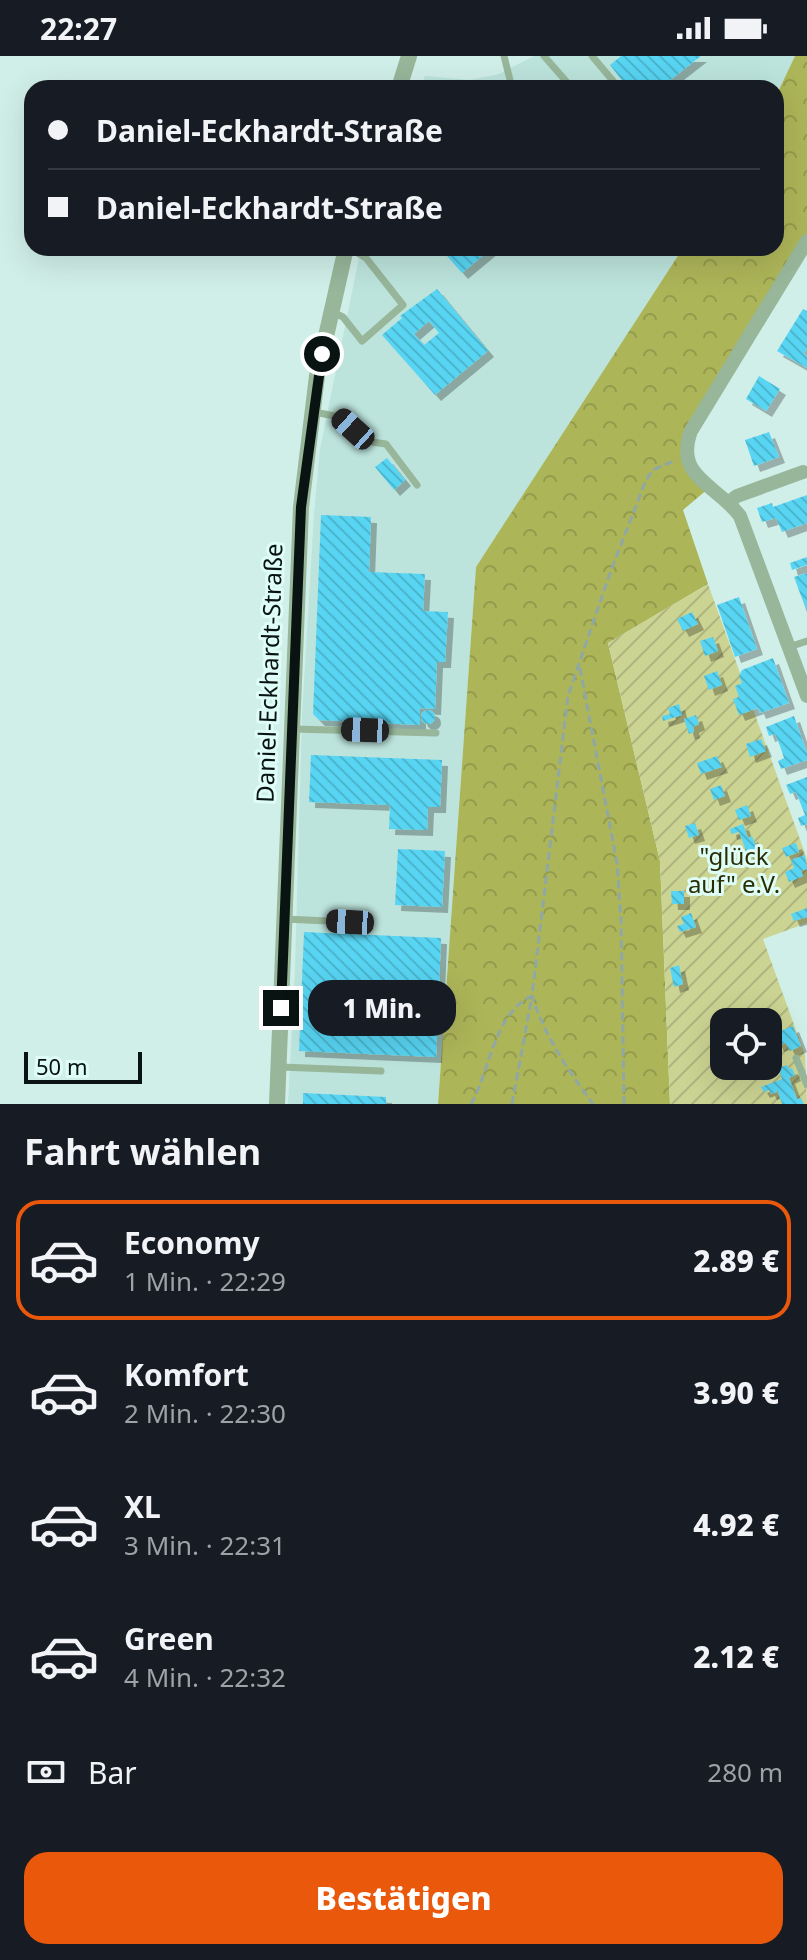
<!DOCTYPE html>
<html lang="de">
<head>
<meta charset="utf-8">
<style>
	:root { --surface:#171b24; --page:#242831; --text:#f1f3f6; --muted:#9ea1a6; --line:#363941; --accent:#ea580c }
	body { margin:0; font-family:"Noto Sans",sans-serif; background:var(--page); color:var(--text); height:100vh; display:flex; flex-direction:column; font-size:30px; white-space:nowrap }
	* { box-sizing:border-box; margin:0 }
	p { font-size:26px; color:var(--muted) }
	.icon { flex:none; width:44px; height:44px; fill:none; stroke:currentColor; stroke-width:2; stroke-linecap:round; stroke-linejoin:round }
	.map { position:relative; height:1048px; overflow:hidden }
	.panel { display:flex; flex-direction:column; background:var(--surface); flex:1 }
	.panel>* { flex:none }
	.hud { position:absolute; left:24px; top:24px; width:760px; height:176px; border-radius:24px; box-shadow:0 8px 32px #0002; display:grid; align-content:center; height:176px; padding:0 24px; background:var(--surface) }
	.tools { position:absolute; left:710px; top:952px; display:grid; gap:16px }
	.tools a { display:grid; place-items:center; width:72px; height:72px; border-radius:16px; background:var(--surface); box-shadow:0 8px 32px #0002; font-size:40px }
	.scale { position:absolute; left:24px; bottom:20px; width:118px; box-sizing:border-box; padding-left:8px; border:4px solid #091412; border-top:0; font-size:22px; line-height:28px; white-space:nowrap; color:#091412; -webkit-text-stroke:6px #defdf6; paint-order:stroke }
	.end { position:absolute; width:36px; height:36px; margin:-18px; border:10px solid #091412; background:#fff; box-shadow:0 0 0 4px #fff }
	.from { border-radius:50% }
	.bubble { position:absolute; height:56px; border-radius:24px; background:var(--surface); box-shadow:0 8px 32px #0002; font-size:26px; font-weight:800; line-height:56px; text-align:center }
	.car { position:absolute; width:24px; height:48px; margin:-24px -12px; border-radius:10px; box-shadow:0 0 6px 2px #0007; background:linear-gradient(#222 24%,#8ab4d8 0 40%,#222 0 76%,#8ab4d8 0 86%,#222 0) }
	.hud b { display:flex; align-items:center; gap:28px; height:76px; font-size:30px }
	.hud b+b { border-top:2px solid var(--line) }
	.hud i { width:20px; height:20px; background:var(--text) }
	ul { padding:0; list-style:none }
	li { display:flex; align-items:center; gap:24px; height:120px; margin:0 16px 12px; padding:0 8px; border:4px solid transparent; border-radius:24px }
	li div { flex:1 }
	li b { display:block; font-size:30px }
	li em { font-style:normal; font-weight:800 }
	li.current { border-color:var(--accent) }
	li>.icon { width:72px; height:72px; stroke-width:1.5 }
	h2 { padding:0 24px; font-size:36px; line-height:96px }
	.pay { display:flex; align-items:center; gap:20px; height:88px; padding:0 24px; font-size:30px }
	.pay p { margin-inline-start:auto }
	.action { display:flex; gap:16px; margin-top:auto; padding:16px 24px }
	.action a { flex:1; height:92px; border-radius:24px; background:var(--accent); color:#fff; font-size:32px; font-weight:800; line-height:92px; text-align:center }
	.status { display:flex; justify-content:space-between; align-items:center; height:56px; padding:0 40px; background:var(--surface); direction:ltr }
	.status svg { height:22px; fill:currentColor }
	.map>svg:first-child { display:block }
	.built { fill:#bce4dc }
	.forest { fill:url(#forest-crowns) }
	.garden { fill:url(#garden-furrows); fill-rule:evenodd }
	.building { fill:url(#building-back-hatch); fill-rule:evenodd; filter:url(#shadow) }
	.lines { fill:none; stroke-linecap:round; stroke-linejoin:round }
	.path { stroke:#90a8a4; stroke-width:3; stroke-dasharray:8 4; stroke-linecap:butt }
	.service { stroke:#97b69a; stroke-width:7 }
	.minor { stroke:#97b69a; stroke-width:14 }
	.tertiary { stroke:#97b69a; stroke-width:16 }
	.route { stroke:#091412; stroke-width:10 }
	.labels { text-anchor:middle; stroke-width:6; stroke-linejoin:round; paint-order:stroke }
	.street-label { font-size:24px; fill:#091412; stroke:#defdf6 }
	.park-label { font-size:24px; fill:#2a2d04; stroke:#defdf6 }
</style>
</head>
<body>
<div class="status"><b>22:27</b><svg viewBox="0 0 49 12"><path d="M0 12V9h3v3zM5 12V6h3v6zM10 12V3h3v9zM15 12V0h3v12zM26 1h20v11H26zM47 4h2v5h-2z"/></svg></div>
<div class="map">
<svg width="807" height="1048" viewBox="0 0 807 1048">
	<defs>
		<pattern id="forest-crowns" width="20" height="18" patternUnits="userSpaceOnUse" patternTransform="scale(2)"><rect width="20" height="18" fill="#adb559"/><path d="M2 6a3 3 0 1 1 6 0M12 15a3 3 0 1 1 6 0" fill="none" stroke="#949b4c"/></pattern>
		<pattern id="garden-furrows" width="10" height="10" patternUnits="userSpaceOnUse" patternTransform="scale(2)"><rect width="10" height="10" fill="#ccd493"/><path d="M-1 1l2-2M0 10L10 0M9 11l2-2" fill="none" stroke="#aeb57e"/></pattern>
		<pattern id="building-back-hatch" width="6" height="6" patternUnits="userSpaceOnUse" patternTransform="scale(2)"><rect width="6" height="6" fill="#59d5f3"/><path d="M-1 5l2 2M0 0l6 6M5-1l2 2" fill="none" stroke="#4cb6cf"/></pattern>
		<filter id="shadow"><feDropShadow dx="6" dy="6" stdDeviation="0" flood-color="#0004"/></filter>
	</defs>
	<rect width="100%" height="100%" fill="#d1efe9"/>
	<g class="built">
		<path d="M534 0H795L776 40V32H420L425 20 470 24 499 18Z"/>
		<path d="M361 192H683L476 511 438 1048H288L295 913 302 658 314 458 320 393Z"/>
	</g>
	<path class="forest" d="M795 0H807V181L685 387 709 432 683 454 708 528 608 587 660 805 670 1048H438L476 511 683 192H776V40Z"/>
	<path class="garden" d="M708 528 807 803V867L763 883 805 999 807 1048H670L660 805 608 587ZM724 966H768V1010H724Z"/>
	<g class="building">
		<path d="M621 0H701L660 32H628L610 9Z"/>
		<path d="M440 192H492L462 217Z"/>
		<path d="M437 233 488 295 435 339 382 279 402 262 400 260ZM429 265 439 277 424 289 414 278Z"/>
		<path d="M803 253 807 255V292L804 298 807 300V312L777 295Z"/>
		<path d="M759 320 780 333 766 355 746 343Z"/>
		<path d="M769 376 779 401 754 410 745 384Z"/>
		<path d="M387 402 405 424 394 434 375 411Z"/>
		<path d="M807 439V467L782 476 776 462 762 466 757 452 772 447 773 451Z"/>
		<path d="M321 459 371 461 369 516 425 518 423 555 448 556 445 606H437L435 653 420 652V669L319 664 313 658Z"/>
		<path d="M807 501V509L792 514 790 507Z"/>
		<path d="M807 517V556L794 521Z"/>
		<path d="M739 541 757 593 735 601 717 549Z"/>
		<path d="M692 556 698 568 683 575 677 563Z"/>
		<path d="M713 581 718 595 705 600 700 585Z"/>
		<path d="M773 602 789 647 760 657 758 652 739 659 733 643 739 641 735 630 742 627 739 620 742 614Z"/>
		<path d="M717 615 722 629 709 634 704 620Z"/>
		<path d="M679 648 682 659 663 665 662 660 670 658 668 652Z"/>
		<circle cx="428" cy="661" r="7"/>
		<path d="M696 659 699 668 693 671 694 676 689 678 684 663Z"/>
		<path d="M794 660 807 697V704L781 713 778 705 784 702 780 690 775 678 769 680 766 671Z"/>
		<path d="M761 683 766 695 750 701 746 688Z"/>
		<path d="M311 699 442 704 440 751H428L427 774 389 773 390 749 309 746Z"/>
		<path d="M717 700 722 711 701 718 697 707Z"/>
		<path d="M807 721V768L801 770 798 762 805 759 796 736 790 738 786 729Z"/>
		<path d="M721 729 725 740 714 744 710 733Z"/>
		<path d="M747 749 751 760 739 764 735 754Z"/>
		<path d="M695 767 699 779 689 782 685 770Z"/>
		<path d="M743 768 748 782 752 780 758 796 748 800 739 776 731 778 730 773Z"/>
		<path d="M796 787 799 796 786 801 782 792Z"/>
		<path d="M398 793 445 795 442 851 395 849Z"/>
		<path d="M805 799 807 813 801 815 803 820 789 826 785 816 794 812 791 804Z"/>
		<path d="M671 835H684V848H672Z"/>
		<path d="M807 852V861L794 865 791 858Z"/>
		<path d="M691 857 696 871 680 876 677 870 684 868 681 861Z"/>
		<path d="M304 876 441 882 436 1001 299 995Z"/>
		<path d="M679 909 683 928 674 931 670 912Z"/>
		<path d="M793 970 801 990 790 995 786 987 778 990 773 978Z"/>
		<path d="M787 1009 789 1013 792 1012 795 1019 789 1022 797 1043 801 1042 804 1048H782L777 1033V1036L771 1038 769 1034 764 1036 761 1031 782 1023 778 1012Z"/>
		<path d="M303 1037 386 1041V1048H303Z"/>
	</g>
	<g class="lines">
		<g class="path">
			<path d="M580 612 617 807 621 863 624 1048"/>
			<path d="M471 1048C490 1015 494 957 532 940L568 640 610 517 646 424 653 414 676 404"/>
			<path d="M512 1048 532 940C545 981 568 1014 593 1048"/>
		</g>
		<g class="service">
			<path d="M504 0 512 32"/>
			<path d="M544 0 572 32"/>
			<path d="M592 0 619 32"/>
			<path d="M330 255 343 261 362 285 403 249 366 202 349 192"/>
			<path d="M314 356 340 361 365 385 386 388 417 429"/>
			<path d="M789 591 807 585"/>
			<path d="M294 673 436 677"/>
			<path d="M285 863 350 866"/>
			<path d="M796 1002 807 1029"/>
			<path d="M281 1011 381 1015"/>
		</g>
		<g class="minor">
			<path d="M807 185 691 375C674 421 716 428 740 460L807 640"/>
			<path d="M729 446 737 440 803 416"/>
		</g>
		<g class="tertiary">
			<path d="M399 32 409 0"/>
			<path d="M277 1048 301 451 317 320 346 192"/>
		</g>
	</g>
	<g class="lines">
		<path class="route" d="M281 952 301 451 322 298"/>
	</g>
	<g class="labels">
		<g class="street-label">
			<text transform="translate(270 617) rotate(-88)" y="8">Daniel-Eckhardt-Straße</text>
		</g>
		<g class="park-label">
			<text x="734" y="809">"glück<tspan x="734" dy="28">auf" e.V.</tspan></text>
		</g>
	</g>
</svg>
<div class="tools">
<a><svg class="icon" aria-label="locate" viewBox="0 0 24 24"><circle cx="12" cy="12" r="6"/><path d="M12 2v4M12 18v4M2 12h4M18 12h4"/></svg></a>
</div>
<div class="scale">50 m</div>
<i class="end from" style="left:322px;top:298px"></i>
<i class="end" style="left:281px;top:952px"></i>
<div class="bubble" style="left:308px;top:924px;width:148px">1 Min.</div>
<i class="car" style="left:353px;top:373px;rotate:312deg"></i>
<i class="car" style="left:365px;top:674px;rotate:272deg"></i>
<i class="car" style="left:350px;top:866px;rotate:273deg"></i>
<div class="hud">
<b><i class="from"></i>Daniel-Eckhardt-Straße</b>
<b><i></i>Daniel-Eckhardt-Straße</b>
</div>
</div>
<section class="panel">
<h2>Fahrt wählen</h2>
<ul>
<li class="current"><svg class="icon" aria-label="car" viewBox="0 0 24 24"><path d="M5 17H2v-5l4-1 3-4h7l3 4 3 1v5h-3M9 17h6M6 11h13"/><circle cx="7" cy="17" r="2"/><circle cx="17" cy="17" r="2"/></svg><div><b>Economy</b><p>1 Min. · 22:29</p></div><em>2.89 €</em></li>
<li><svg class="icon" aria-label="car" viewBox="0 0 24 24"><path d="M5 17H2v-5l4-1 3-4h7l3 4 3 1v5h-3M9 17h6M6 11h13"/><circle cx="7" cy="17" r="2"/><circle cx="17" cy="17" r="2"/></svg><div><b>Komfort</b><p>2 Min. · 22:30</p></div><em>3.90 €</em></li>
<li><svg class="icon" aria-label="car" viewBox="0 0 24 24"><path d="M5 17H2v-5l4-1 3-4h7l3 4 3 1v5h-3M9 17h6M6 11h13"/><circle cx="7" cy="17" r="2"/><circle cx="17" cy="17" r="2"/></svg><div><b>XL</b><p>3 Min. · 22:31</p></div><em>4.92 €</em></li>
<li><svg class="icon" aria-label="car" viewBox="0 0 24 24"><path d="M5 17H2v-5l4-1 3-4h7l3 4 3 1v5h-3M9 17h6M6 11h13"/><circle cx="7" cy="17" r="2"/><circle cx="17" cy="17" r="2"/></svg><div><b>Green</b><p>4 Min. · 22:32</p></div><em>2.12 €</em></li>
</ul>
<div class="pay"><svg class="icon" aria-label="cash" viewBox="0 0 24 24"><path d="M3 7h18v10H3z"/><circle cx="12" cy="12" r="2"/></svg>Bar<p>280 m</p></div>
<div class="action"><a>Bestätigen</a></div>
</section>
</body>
</html>
